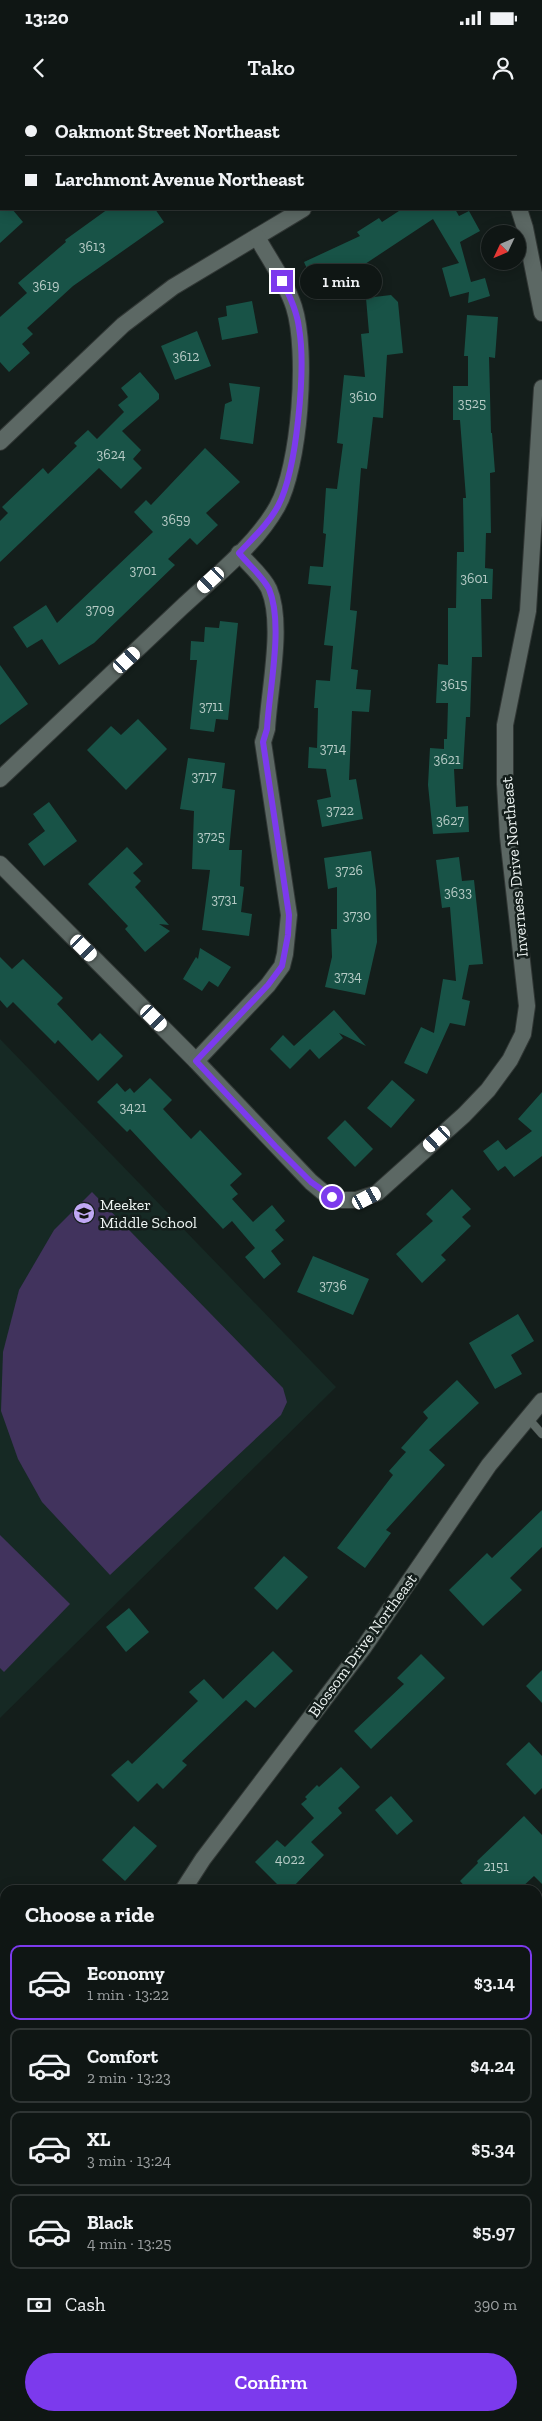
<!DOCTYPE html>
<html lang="en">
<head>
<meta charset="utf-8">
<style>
	:root { --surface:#0f1614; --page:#1d2322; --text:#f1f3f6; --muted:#9b9fa0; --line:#2f3534; --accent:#7c3aed }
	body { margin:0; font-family:"Zilla Slab",serif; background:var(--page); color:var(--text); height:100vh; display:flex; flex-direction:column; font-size:19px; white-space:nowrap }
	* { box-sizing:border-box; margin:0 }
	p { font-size:16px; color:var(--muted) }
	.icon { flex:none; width:28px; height:28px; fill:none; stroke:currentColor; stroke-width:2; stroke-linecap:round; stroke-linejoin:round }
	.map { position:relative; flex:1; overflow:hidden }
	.drawer { position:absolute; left:0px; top:1785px; width:542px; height:536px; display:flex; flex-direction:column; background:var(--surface); border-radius:15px 15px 0 0; box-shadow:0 2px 12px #0003,0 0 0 1px var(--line) }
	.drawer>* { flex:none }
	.hud { position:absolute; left:0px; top:0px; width:542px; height:110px; box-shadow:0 2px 12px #0003,0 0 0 1px var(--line); display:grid; align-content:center; height:110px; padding:0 25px; background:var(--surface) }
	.needle { width:32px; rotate:226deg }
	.tools { position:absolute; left:481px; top:125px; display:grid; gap:10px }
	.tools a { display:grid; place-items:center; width:45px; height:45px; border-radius:50%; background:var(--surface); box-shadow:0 2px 12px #0003,0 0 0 1px var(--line); font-size:25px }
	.end { position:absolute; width:22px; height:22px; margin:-11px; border:6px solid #7c3aed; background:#fff; box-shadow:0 0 0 2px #fff }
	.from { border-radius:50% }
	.bubble { position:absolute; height:35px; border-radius:18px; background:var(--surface); box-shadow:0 2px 12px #0003,0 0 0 1px var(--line); font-size:16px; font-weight:600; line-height:35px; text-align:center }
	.car { position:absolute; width:15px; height:30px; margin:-15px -8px; border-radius:6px; box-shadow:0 0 4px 1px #0007; background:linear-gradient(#fff 24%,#345 0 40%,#fff 0 76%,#345 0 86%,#fff 0) }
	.hud b { display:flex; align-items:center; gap:18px; height:48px; font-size:19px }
	.hud b+b { border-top:1px solid var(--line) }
	.hud i { width:12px; height:12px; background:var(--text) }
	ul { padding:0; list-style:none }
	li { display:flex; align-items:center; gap:15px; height:75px; margin:0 10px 8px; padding:0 15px; border:2px solid var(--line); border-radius:10px }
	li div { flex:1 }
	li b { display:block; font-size:19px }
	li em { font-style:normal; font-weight:600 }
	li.on { border-color:var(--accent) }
	li>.icon { width:45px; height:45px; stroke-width:1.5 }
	h2 { padding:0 25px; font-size:22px; line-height:60px }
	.pay { display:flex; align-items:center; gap:12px; height:55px; padding:0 25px; font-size:19px }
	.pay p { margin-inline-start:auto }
	.button { display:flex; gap:10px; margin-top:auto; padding:10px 25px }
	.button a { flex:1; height:58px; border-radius:30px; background:var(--accent); color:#fff; font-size:20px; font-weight:600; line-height:58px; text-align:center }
	.status { display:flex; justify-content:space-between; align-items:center; height:35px; padding:0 25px; background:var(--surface); direction:ltr }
	.status svg { height:14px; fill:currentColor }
	header { display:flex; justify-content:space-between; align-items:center; height:65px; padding:0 25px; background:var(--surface); font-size:22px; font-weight:600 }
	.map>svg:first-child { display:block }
	.built { fill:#162924 }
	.green { fill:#41335d }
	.building { fill:#185347 }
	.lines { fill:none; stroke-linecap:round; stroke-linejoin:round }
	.lane-casing { stroke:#313735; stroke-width:9 }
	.street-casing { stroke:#313735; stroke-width:18 }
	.secondary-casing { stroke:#313735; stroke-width:24 }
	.lane { stroke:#5c6864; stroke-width:8 }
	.street { stroke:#5c6864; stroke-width:16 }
	.secondary { stroke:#5c6864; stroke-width:22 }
	.route { stroke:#7c3aed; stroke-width:6 }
	.labels { text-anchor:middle; stroke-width:5; stroke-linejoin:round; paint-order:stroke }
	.number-label { font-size:14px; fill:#b7cbc6 }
	.street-label { font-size:16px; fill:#ecf3f1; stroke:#141e1b }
	.poi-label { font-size:16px; fill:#ecf3f1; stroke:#141e1b; text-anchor:start }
</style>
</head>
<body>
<div class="status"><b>13:20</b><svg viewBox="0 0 49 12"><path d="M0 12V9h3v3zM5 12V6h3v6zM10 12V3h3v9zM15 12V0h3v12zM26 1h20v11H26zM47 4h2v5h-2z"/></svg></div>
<header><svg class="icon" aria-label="back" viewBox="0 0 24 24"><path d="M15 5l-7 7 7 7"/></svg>Tako<svg class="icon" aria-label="person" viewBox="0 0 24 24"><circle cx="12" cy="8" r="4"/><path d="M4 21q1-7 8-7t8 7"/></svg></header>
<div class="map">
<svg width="542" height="2321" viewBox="0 0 542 2321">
	<rect width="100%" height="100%" fill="#141e1b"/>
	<path class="built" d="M0 939 336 1287 0 1618Z"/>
	<g class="green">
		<path d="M92 1092 283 1288 287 1302 281 1315 110 1475 42 1402 18 1359 1 1311 3 1252 19 1190 54 1130Z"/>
		<path d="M0 1435 70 1504 4 1572 0 1568Z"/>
		<path d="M538 2206 542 2210V2321H373L368 2316H538Z"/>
	</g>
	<g class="building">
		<path d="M0 109H12L23 122 0 143Z"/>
		<path d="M108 109H155L164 122 73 186 27 228 33 234 22 244 30 253 9 272 0 262V217L27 193 18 183 66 142 65 140Z"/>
		<path d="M402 109H455L459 116 469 111 480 131 460 142 471 182 485 178 490 196 468 203 469 192 450 197 442 168 459 163 433 119 362 166 365 174 319 196 304 162 360 136 357 132 379 118 382 122Z"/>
		<path d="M391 195 398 202 403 253 387 255 383 318 373 317 367 369 361 368 350 510 357 511 351 569 358 570 356 589 371 590 369 612 352 611 349 680 356 679 363 719 322 727 317 700 331 697 326 669 308 668 309 647 317 648 318 608H314L316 580 330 581 333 546 324 545 331 486 308 484 310 466 323 467 326 434 323 433 326 388 337 389 343 344 337 343 344 275 365 277 361 234 369 233 366 198Z"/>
		<path d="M252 201 258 233 222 240 218 218 227 216 226 206Z"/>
		<path d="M467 215 498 217 495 258 489 257 491 333H492L495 372 490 373 491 433H486L485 468 493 469 492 499H481L482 557H472L470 617H466L463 669H454L456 707 468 706 469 732 433 734 428 685 430 648 444 649V639H447L448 603H436L438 564 448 565V508H456L457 452H464L463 398H466L460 320H453V286H468V256H464Z"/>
		<path d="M197 231 211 266 175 280 161 246Z"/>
		<path d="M140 272 159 294V299L122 331 141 350 133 359 142 368 121 389 99 368 0 462V421L8 413 2 407 43 368 48 374 77 346 74 343 88 330 97 339 124 312 118 305 128 297 121 288Z"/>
		<path d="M229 283 260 287 253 344 220 339 225 304 232 301Z"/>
		<path d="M205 348 240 382 206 413 218 425 197 445 190 438 168 459 175 465 94 543 59 565 42 539 27 548 13 527 46 505 57 523 153 432 134 412 146 400 151 405Z"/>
		<path d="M220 521 238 523 228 620 216 619 214 632 190 629 197 560H190L191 541 204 542 205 527 219 528Z"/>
		<path d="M0 565 28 604 0 625Z"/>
		<path d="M138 619 167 649 126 690 87 650 111 626 121 635Z"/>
		<path d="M188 658 225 663 222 688 235 690 229 750H242L240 786 244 787 241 812 252 814 249 836 202 830 210 770 192 769 194 711 180 709Z"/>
		<path d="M49 702 77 741 44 766 28 744 45 731 33 714Z"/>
		<path d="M127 747 143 764 133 773 141 781 135 787 169 825 159 824 170 831 145 852 125 829 128 826 88 784Z"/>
		<path d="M371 751 376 790 377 842 365 895 325 887 332 857 331 829H337V787L328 789 324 758Z"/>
		<path d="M459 757 462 781 474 780 483 864 469 865 462 899 470 901 465 926 450 923 427 974 404 963 421 927 434 933 443 879 456 881 450 807 442 808 436 760Z"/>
		<path d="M200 848 231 867 218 887 209 881 202 891 183 879 196 857 198 859Z"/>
		<path d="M0 857 12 869 23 859 63 898 57 904 92 941 100 933 123 956 98 981 58 940 55 944 13 902 7 908 0 900Z"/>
		<path d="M334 910 366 946 339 933 343 938 319 959 310 949 290 969 270 949 283 935 294 946Z"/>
		<path d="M150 978 172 1000 163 1009 191 1039 200 1030 242 1074 230 1085 238 1094 232 1099 253 1122 272 1105 285 1121 275 1130 284 1140 271 1151 281 1164 264 1179 245 1157 255 1148 232 1121 223 1129 130 1029 127 1032 97 1002 117 983 125 992 130 988 134 993Z"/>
		<path d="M392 980 415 1000 391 1028 367 1008Z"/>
		<path d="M542 992V1056L514 1077 505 1066 498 1071 483 1051 498 1040 506 1050 532 1031 518 1019Z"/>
		<path d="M345 1020 373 1049 355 1067 327 1038Z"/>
		<path d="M452 1089 471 1109 462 1117 471 1126 441 1155 446 1160 422 1183 396 1154 433 1121 426 1114Z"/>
		<path d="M313 1156 369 1179 353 1215 297 1192Z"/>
		<path d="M518 1214 534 1241 511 1255 522 1274 495 1289 469 1243Z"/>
		<path d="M457 1280 479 1303 429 1350 445 1365 386 1430 391 1433 365 1468 337 1448 393 1375 389 1371 406 1352 401 1348 428 1318 423 1312Z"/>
		<path d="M542 1410V1447L510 1478 522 1490 483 1526 449 1490 487 1453 492 1458Z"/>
		<path d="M284 1456 308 1477 277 1510 254 1488Z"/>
		<path d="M129 1508 149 1532 126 1552 106 1527Z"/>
		<path d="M273 1551 293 1571 255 1608 246 1600 182 1661 187 1665 163 1689 157 1683 138 1702 111 1675 128 1660 132 1664 198 1601 189 1592 204 1579 223 1599Z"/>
		<path d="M421 1554 445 1578 371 1649 354 1631 404 1584 397 1578Z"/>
		<path d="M542 1570V1603L526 1586Z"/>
		<path d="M529 1642 542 1656V1688L535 1695 506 1664Z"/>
		<path d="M341 1667 360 1687 338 1708 342 1713 311 1742 324 1755 290 1790H283L255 1762 277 1740 285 1747 314 1718 301 1704 307 1699 305 1697 317 1685 319 1687Z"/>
		<path d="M391 1696 413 1721 397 1735 375 1710Z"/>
		<path d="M524 1716 542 1735V1784L534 1776 519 1790H468L460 1781 478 1763 477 1761Z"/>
		<path d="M134 1726 157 1746 125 1781 102 1760Z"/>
	</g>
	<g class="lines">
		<g class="lane-casing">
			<g id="lane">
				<path d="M527 1317 542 1334"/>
				<path d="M538 2089 542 2093"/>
				<path d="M538 2120 542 2125"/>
			</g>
		</g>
		<g class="street-casing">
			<g id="street">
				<path d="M320 0 321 1"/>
				<path d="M20 1 21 0"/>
				<path d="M457 1 458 0"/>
				<path d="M0 18 1 17"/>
				<path d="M519 109 525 128 542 213"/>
				<path d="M0 342 123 225 173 187 303 109"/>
				<path d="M0 679C60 622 121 565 181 508 214 477 255 446 277 407 300 367 308 251 294 207 286 182 269 159 257 137"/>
				<path d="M0 764 196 961 311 1082 323 1092 342 1100H356L377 1093 464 1015 488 990 510 960 523 934 527 906 508 736 505 684V625L528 511 542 288"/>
				<path d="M196 961 268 885 282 866 285 854 289 815 263 642 267 629C269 590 284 524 269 489 263 476 248 464 239 453"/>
				<path d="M183 1790 203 1759 364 1547 489 1365 542 1301"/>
				<path d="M0 2071 5 2076"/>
			</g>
		</g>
		<g class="secondary-casing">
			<g id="secondary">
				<path d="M538 1845 542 1840"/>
				<path d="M80 2321 82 2316"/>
			</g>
		</g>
		<use href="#lane" class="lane"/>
		<use href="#street" class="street"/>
		<use href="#secondary" class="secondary"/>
	</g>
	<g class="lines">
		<path class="route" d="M282 181C290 196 297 211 299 228 306 268 297 370 278 406 269 423 253 438 239 453 248 464 263 477 269 489 284 524 269 590 267 629L263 642 289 815 288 835 282 866 268 885 196 961 275 1046 311 1082 332 1097"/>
	</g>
	<defs>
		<g id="school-disc" transform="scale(1.125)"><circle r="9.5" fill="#c0a8f4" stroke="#141e1b"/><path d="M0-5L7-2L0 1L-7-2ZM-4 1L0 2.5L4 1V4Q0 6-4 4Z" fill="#111"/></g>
	</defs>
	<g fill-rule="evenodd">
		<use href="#school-disc" x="84" y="1113"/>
	</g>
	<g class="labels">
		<g class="number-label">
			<text x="92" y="151">3613</text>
			<text x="46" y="190">3619</text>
			<text x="186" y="261">3612</text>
			<text x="363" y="301">3610</text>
			<text x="472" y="308">3525</text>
			<text x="111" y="359">3624</text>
			<text x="176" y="424">3659</text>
			<text x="143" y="475">3701</text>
			<text x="474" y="483">3601</text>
			<text x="100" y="514">3709</text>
			<text x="454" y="589">3615</text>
			<text x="211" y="611">3711</text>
			<text x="333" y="653">3714</text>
			<text x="447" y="664">3621</text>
			<text x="204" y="681">3717</text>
			<text x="340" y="715">3722</text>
			<text x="450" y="725">3627</text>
			<text x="211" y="741">3725</text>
			<text x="349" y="775">3726</text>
			<text x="458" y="797">3633</text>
			<text x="224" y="804">3731</text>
			<text x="357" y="820">3730</text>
			<text x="348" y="881">3734</text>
			<text x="133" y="1012">3421</text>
			<text x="333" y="1190">3736</text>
			<text x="290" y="1764">4022</text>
			<text x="496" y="1771">2151</text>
		</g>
		<g class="street-label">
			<text transform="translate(514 767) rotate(-95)" y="6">Inverness Drive Northeast</text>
			<text transform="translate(362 1545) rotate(-54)" y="6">Blossom Drive Northeast</text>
		</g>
		<g class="poi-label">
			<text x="100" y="1110">Meeker<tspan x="100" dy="18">Middle School</tspan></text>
		</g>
	</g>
</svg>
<div class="tools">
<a><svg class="needle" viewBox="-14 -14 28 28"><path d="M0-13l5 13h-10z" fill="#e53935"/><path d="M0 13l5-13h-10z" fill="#9b9fa0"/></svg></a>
</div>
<i class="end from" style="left:332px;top:1097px"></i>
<i class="end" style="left:282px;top:181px"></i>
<div class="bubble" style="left:300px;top:164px;width:82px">1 min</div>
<i class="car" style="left:211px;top:480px;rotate:227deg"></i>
<i class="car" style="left:127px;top:560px;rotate:47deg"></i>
<i class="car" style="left:84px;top:848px;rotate:135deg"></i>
<i class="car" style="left:154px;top:918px;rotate:135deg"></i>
<i class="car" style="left:437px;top:1039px;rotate:228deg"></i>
<i class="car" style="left:367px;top:1098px;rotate:62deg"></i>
<div class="hud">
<b><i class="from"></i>Oakmont Street Northeast</b>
<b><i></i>Larchmont Avenue Northeast</b>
</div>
<section class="drawer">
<h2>Choose a ride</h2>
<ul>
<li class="on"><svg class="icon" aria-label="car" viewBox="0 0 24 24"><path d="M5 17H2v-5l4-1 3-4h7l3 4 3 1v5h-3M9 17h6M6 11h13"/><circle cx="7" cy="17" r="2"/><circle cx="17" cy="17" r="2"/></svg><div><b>Economy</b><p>1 min · 13:22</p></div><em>$3.14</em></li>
<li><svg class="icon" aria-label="car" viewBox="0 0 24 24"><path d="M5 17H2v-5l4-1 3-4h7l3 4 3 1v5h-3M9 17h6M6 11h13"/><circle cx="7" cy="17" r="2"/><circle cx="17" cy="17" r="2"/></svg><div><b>Comfort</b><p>2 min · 13:23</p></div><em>$4.24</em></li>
<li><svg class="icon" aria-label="car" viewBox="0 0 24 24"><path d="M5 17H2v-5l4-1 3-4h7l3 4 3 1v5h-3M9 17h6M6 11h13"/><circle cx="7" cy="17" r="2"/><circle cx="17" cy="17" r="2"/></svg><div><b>XL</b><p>3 min · 13:24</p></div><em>$5.34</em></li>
<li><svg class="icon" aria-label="car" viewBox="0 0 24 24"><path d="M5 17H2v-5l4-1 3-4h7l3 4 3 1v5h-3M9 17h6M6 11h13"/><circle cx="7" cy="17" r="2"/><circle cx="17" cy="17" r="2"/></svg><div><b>Black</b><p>4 min · 13:25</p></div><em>$5.97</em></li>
</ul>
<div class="pay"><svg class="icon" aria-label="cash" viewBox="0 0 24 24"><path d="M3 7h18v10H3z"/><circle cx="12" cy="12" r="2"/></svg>Cash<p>390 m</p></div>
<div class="button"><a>Confirm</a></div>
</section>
</div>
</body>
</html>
